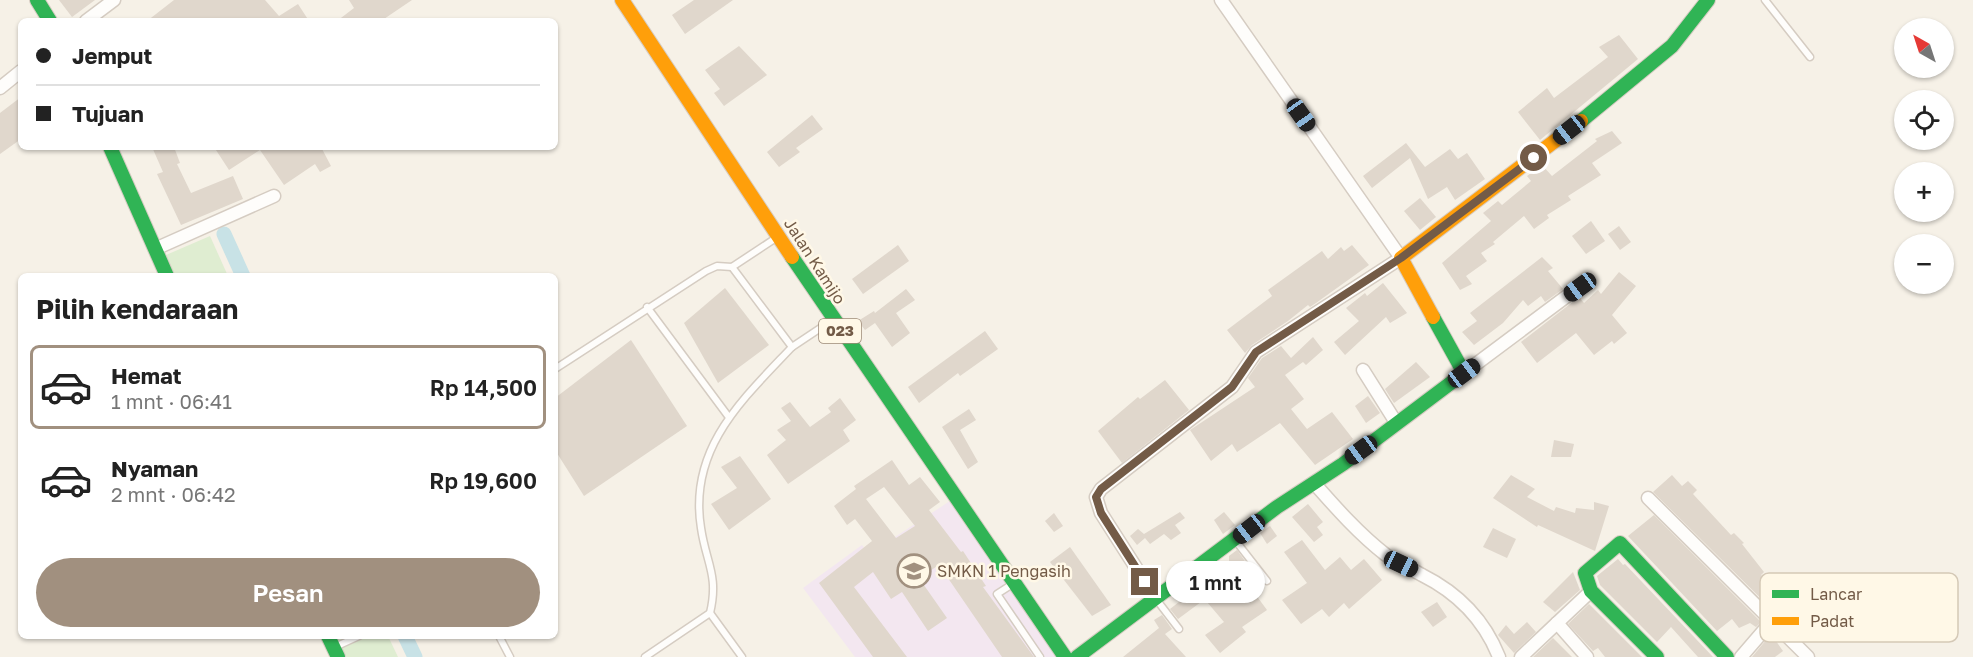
<!DOCTYPE html>
<html lang="id">
<head>
<meta charset="utf-8">
<style>
	:root { --surface:#fff; --page:#f2f2f2; --text:#222; --muted:#767676; --line:#e0e0e0; --accent:#a1907f }
	body { margin:0; font-family:"Golos Text",sans-serif; background:var(--page); color:var(--text); height:100vh; display:flex; flex-direction:column; font-size:22px; white-space:nowrap }
	* { box-sizing:border-box; margin:0 }
	p { font-size:20px; color:var(--muted) }
	.icon { flex:none; width:33px; height:33px; fill:none; stroke:currentColor; stroke-width:2; stroke-linecap:round; stroke-linejoin:round }
	.map { position:relative; flex:1; overflow:hidden }
	.sheet { position:absolute; left:18px; top:273px; width:540px; height:366px; display:flex; flex-direction:column; background:var(--surface); border-radius:9px; box-shadow:0 2px 4px #0004 }
	.sheet>* { flex:none }
	.top-card { position:absolute; left:18px; top:18px; width:540px; height:132px; border-radius:9px; box-shadow:0 2px 4px #0004; display:grid; align-content:center; height:132px; padding:0 18px; background:var(--surface) }
	.needle { width:39px; rotate:321deg }
	.fabs { position:absolute; left:1894px; top:18px; display:grid; gap:12px }
	.fabs a { display:grid; place-items:center; width:60px; height:60px; border-radius:50%; background:var(--surface); box-shadow:0 2px 4px #0004; font-size:30px }
	.end { position:absolute; width:27px; height:27px; margin:-14px; border:8px solid #735b47; background:#fff; box-shadow:0 0 0 3px #fff }
	.from { border-radius:50% }
	.bubble { position:absolute; height:42px; border-radius:21px; background:var(--surface); box-shadow:0 2px 4px #0004; font-size:20px; font-weight:600; line-height:42px; text-align:center }
	.car { position:absolute; width:18px; height:36px; margin:-18px -9px; border-radius:8px; box-shadow:0 0 4px 2px #0007; background:linear-gradient(#222 24%,#8ab4d8 0 40%,#222 0 76%,#8ab4d8 0 86%,#222 0) }
	.top-card b { display:flex; align-items:center; gap:21px; height:57px; font-size:22px }
	.top-card b+b { border-top:2px solid var(--line) }
	.top-card i { width:15px; height:15px; background:var(--text) }
	ul { padding:0; list-style:none }
	li { display:flex; align-items:center; gap:18px; height:84px; margin:0 12px 9px; padding:0 6px; border:3px solid transparent; border-radius:9px }
	li div { flex:1 }
	li b { display:block; font-size:22px }
	li em { font-style:normal; font-weight:600 }
	li.selected { border-color:var(--accent) }
	li>.icon { width:54px; height:54px; stroke-width:1.5 }
	h2 { padding:0 18px; font-size:27px; line-height:72px }
	.button { display:flex; gap:12px; margin-top:auto; padding:12px 18px }
	.button a { flex:1; height:69px; border-radius:36px; background:var(--accent); color:#fff; font-size:24px; font-weight:600; line-height:69px; text-align:center }
	.map>svg:first-child { display:block }
	.education { fill:#f3e7f0 }
	.green { fill:#dfedd1 }
	.lines { fill:none; stroke-linecap:round; stroke-linejoin:round }
	.canal { stroke:#c8e2e6; stroke-width:15 }
	.building { fill:#e0d7cc; fill-rule:evenodd }
	.lane-casing { stroke:#d5ccc2; stroke-width:9 }
	.street-casing { stroke:#d5ccc2; stroke-width:15 }
	.fast-casing { stroke:#d7cdc3; stroke-width:16 }
	.slow-casing { stroke:#d7cdc3; stroke-width:16 }
	.lane { stroke:#fefdfb; stroke-width:6 }
	.street { stroke:#fefdfb; stroke-width:12 }
	.fast { stroke:#30b455; stroke-width:14 }
	.slow { stroke:#ff9f0a; stroke-width:14 }
	.route { stroke:#735b47; stroke-width:8 }
	.labels { text-anchor:middle; stroke-width:5; stroke-linejoin:round; paint-order:stroke }
	.shield { fill:#fff8e7; stroke:#9d8a77; stroke-width:1.5 }
	.shield-label { font-size:15px; font-weight:bold; fill:#735b47 }
	.street-label { font-size:16px; fill:#735b47; stroke:#fff8e7 }
	.poi-label { font-size:16px; fill:#735b47; stroke:#fff8e7; text-anchor:start }
	.key { fill:#fff8e7; stroke:#d5c9b7; stroke-width:1.5 }
	.key-label { font-size:16px; fill:#735b47 }
</style>
</head>
<body>
<div class="map">
<svg width="1973" height="657" viewBox="0 0 1973 657">
	<rect width="100%" height="100%" fill="#f6f1e7"/>
	<path class="education" d="M953 499 1059 657H855L803 588 862 545 869 554Z"/>
	<g class="green">
		<path d="M210 236 228 276H175L166 255Z"/>
		<path d="M333 636H388L398 657H342Z"/>
	</g>
	<g class="lines">
		<g class="canal">
			<path d="M224 234 243 276"/>
			<path d="M405 636 415 657"/>
		</g>
	</g>
	<g class="building">
		<path d="M59 0H95L72 17Z"/>
		<path d="M174 0H265L279 16 298 4 309 21H147Z"/>
		<path d="M349 0H412L381 21H337L354 8Z"/>
		<path d="M694 0H733L685 34 672 15Z"/>
		<path d="M1619 35 1638 59 1540 140 1518 112 1547 88 1554 98 1608 57 1599 47Z"/>
		<path d="M739 46 767 75 724 106 714 93 720 89 705 70Z"/>
		<path d="M21 97V139L0 154V113Z"/>
		<path d="M812 115 823 129 796 148 800 152 779 167 767 152Z"/>
		<path d="M1612 131 1622 143 1592 163 1601 175 1568 196 1571 200 1547 215 1549 218 1534 229 1524 216 1493 242 1495 244 1481 253 1487 261 1466 276 1472 284 1460 290 1442 263 1491 221 1483 213 1498 201 1502 205 1531 181 1527 176 1542 165 1552 176 1597 141 1595 139Z"/>
		<path d="M1406 143 1425 167 1450 149 1458 159 1467 153 1485 179 1455 200 1447 187 1428 199 1410 158 1372 188 1363 176Z"/>
		<path d="M152 147H174L180 163 177 164 191 193 233 176 243 199 181 225 157 174 163 172Z"/>
		<path d="M214 147H321L331 166 320 172 315 164 284 185 260 150 229 170Z"/>
		<path d="M1420 198 1436 217 1420 230 1404 211Z"/>
		<path d="M1591 221 1605 241 1586 254 1572 236Z"/>
		<path d="M1619 226 1631 242 1620 250 1608 234Z"/>
		<path d="M898 245 909 261 863 294 852 279Z"/>
		<path d="M1352 245 1369 265 1316 303 1310 307 1308 305 1288 321 1252 345 1245 353 1227 330 1272 296 1268 290 1322 251 1328 259 1341 247 1344 251Z"/>
		<path d="M1542 257 1553 268 1548 271 1563 289 1545 302 1541 296 1528 306 1523 300 1503 323 1474 345 1462 332 1477 321 1470 313Z"/>
		<path d="M1619 272 1636 286 1612 315 1627 333 1614 344 1612 341 1594 355 1576 333 1537 363 1521 342 1579 297 1584 303 1598 290 1601 294Z"/>
		<path d="M1383 283 1407 313 1390 323 1386 317 1345 355 1334 342 1359 321 1346 308 1365 293 1367 296Z"/>
		<path d="M725 288 769 345 718 383 684 323Z"/>
		<path d="M906 289 915 300 896 313 910 333 892 347 875 323 865 330 858 321 874 311 875 313Z"/>
		<path d="M985 331 998 349 960 376 958 373 919 403 908 387Z"/>
		<path d="M1313 337 1323 350 1306 365 1303 362 1285 375 1304 399 1291 409 1307 429 1332 412 1353 439 1315 465 1280 423 1237 452 1232 444 1211 461 1190 430 1255 387 1248 378 1262 358 1281 346 1291 358Z"/>
		<path d="M631 340 687 426 584 496 555 450V398Z"/>
		<path d="M1416 362 1430 377 1394 403 1385 389Z"/>
		<path d="M1165 380 1189 410 1122 463 1098 431 1138 397 1140 399Z"/>
		<path d="M1368 396 1380 413 1366 423 1355 406Z"/>
		<path d="M840 398 856 420 843 430 850 441 788 484 767 455 786 440 777 430 791 421 781 408 790 402 810 427 831 412 828 408Z"/>
		<path d="M969 409 976 420 960 430 978 462 968 469 942 427Z"/>
		<path d="M1554 440 1574 444 1571 457H1551Z"/>
		<path d="M740 456 771 499 729 530 711 504 737 488 721 467Z"/>
		<path d="M892 460 909 485 920 477 940 502 929 510 961 552 963 551 986 586 983 587 1034 657H1002L939 565 919 578 947 618 928 631 902 592 891 599 873 572 854 587 907 657H873L819 583 872 541 855 519 847 525 834 506 856 489 854 486ZM884 487 915 526 896 538 866 499Z"/>
		<path d="M1511 475 1535 489 1527 497 1554 511 1556 507 1575 513 1576 508 1594 510V502L1609 506 1595 551 1538 525 1537 527 1493 498Z"/>
		<path d="M1672 475 1682 486 1688 481 1697 490 1693 494 1731 535 1734 533 1744 543 1742 544 1764 572 1761 575 1783 596 1789 590 1805 610 1793 616 1807 626 1798 635 1653 492Z"/>
		<path d="M1308 504 1323 522 1317 527 1323 535 1314 542 1292 517Z"/>
		<path d="M1180 512 1185 518 1175 525 1181 533 1171 540 1164 534 1150 544 1145 538 1137 545 1130 536 1138 529 1144 534Z"/>
		<path d="M1224 512 1235 525 1223 534 1214 520Z"/>
		<path d="M1054 513 1063 526 1054 532 1045 521Z"/>
		<path d="M1654 515 1761 622 1756 627 1750 623 1739 628 1732 619 1717 631 1628 536Z"/>
		<path d="M1270 526 1277 536 1267 544 1260 533Z"/>
		<path d="M1493 528 1516 539 1507 558 1483 547Z"/>
		<path d="M1302 540 1325 570 1340 557 1351 570 1364 559 1382 580 1349 609 1344 603 1329 617 1322 609 1301 624 1282 600 1307 583 1284 552Z"/>
		<path d="M1070 547 1111 605 1092 616 1050 562Z"/>
		<path d="M1237 550 1255 575 1247 583 1267 610 1242 627 1246 632 1220 653 1205 635 1224 622 1207 602 1227 589 1216 575 1229 564V556Z"/>
		<path d="M1618 559 1623 565 1625 564 1713 657H1698L1671 627 1657 642 1600 585 1597 576Z"/>
		<path d="M1573 572 1580 590 1555 612 1543 602Z"/>
		<path d="M1193 584 1205 599 1178 619 1170 609 1179 602 1176 598Z"/>
		<path d="M1437 602 1447 617 1433 627 1421 612Z"/>
		<path d="M1589 604 1642 657H1605L1598 648 1593 651 1568 624Z"/>
		<path d="M1162 615 1172 629 1165 634 1186 657H1123L1159 628 1154 620Z"/>
		<path d="M1527 622 1536 632 1514 653 1498 635 1506 625 1514 634Z"/>
		<path d="M1771 634 1783 651 1775 657H1752Z"/>
		<path d="M1553 638 1572 657H1533Z"/>
	</g>
	<g class="lines">
		<g class="lane-casing">
			<g id="lane">
				<path d="M1765 0 1810 57"/>
				<path d="M647 307 728 416"/>
				<path d="M792 347 831 321"/>
				<path d="M555 369 706 271 717 266 732 267 776 238"/>
				<path d="M1235 540 1267 581"/>
				<path d="M1011 585 997 594 1040 657"/>
				<path d="M1156 599 1179 629"/>
				<path d="M710 613 742 657"/>
				<path d="M499 636 510 657"/>
				<path d="M335 647 359 636"/>
				<path d="M645 657 710 613C719 575 706 563 701 528 688 448 743 399 792 347L732 267"/>
			</g>
		</g>
		<g class="street-casing">
			<g id="street">
				<path d="M86 21 114 0"/>
				<path d="M0 88 21 71"/>
				<path d="M155 249 274 196"/>
				<path d="M1363 370 1397 424"/>
				<path d="M1464 373 1579 287"/>
				<path d="M1314 483C1336 508 1359 534 1386 555 1397 563 1410 568 1422 575 1458 593 1484 619 1499 657"/>
				<path d="M1648 498 1808 657"/>
				<path d="M1156 599 1101 513 1096 497 1101 489 1232 387 1256 352 1401 258 1221 0"/>
				<path d="M1557 623 1587 657"/>
				<path d="M1521 657 1591 591"/>
				<path d="M1741 657 1772 621"/>
			</g>
		</g>
		<g class="fast-casing">
			<g id="fast">
				<path d="M37 0 50 21"/>
				<path d="M1581 121 1672 46 1708 0"/>
				<path d="M110 147 167 276"/>
				<path d="M792 257 1065 657"/>
				<path d="M328 636 338 657"/>
				<path d="M1077 657 1277 507 1343 464 1464 373 1433 317"/>
				<path d="M1657 657 1591 591 1585 573 1620 543 1727 657"/>
			</g>
		</g>
		<g class="slow-casing">
			<g id="slow">
				<path d="M622 0 792 257"/>
				<path d="M1433 317 1401 258 1581 121"/>
			</g>
		</g>
		<use href="#lane" class="lane"/>
		<use href="#street" class="street"/>
		<use href="#fast" class="fast"/>
		<use href="#slow" class="slow"/>
	</g>
	<g class="lines">
		<path class="route" d="M1145 582 1101 513 1096 497 1101 489 1232 387 1256 352 1401 258 1534 158"/>
	</g>
	<defs>
		<g id="school-ring" transform="scale(1.725)"><circle r="9.5" fill="#fff8e7" stroke="#a1907f" stroke-width="1.5"/><path d="M0-5L7-2L0 1L-7-2ZM-4 1L0 2.5L4 1V4Q0 6-4 4Z" fill="#a1907f"/></g>
	</defs>
	<g fill-rule="evenodd">
		<use href="#school-ring" x="914" y="571"/>
	</g>
	<g class="labels">
		<rect class="shield" x="819" y="319" width="42" height="24" rx="4.5"/>
		<g class="shield-label">
			<text x="840" y="336">023</text>
		</g>
		<g class="street-label">
			<text transform="translate(815 261) rotate(57)" y="6">Jalan Kamijo</text>
		</g>
		<g class="poi-label">
			<text x="937" y="577">SMKN 1 Pengasih</text>
		</g>
	</g>
	<rect x="1760" y="573" width="198" height="69" rx="9" class="key"/>
	<rect x="1772" y="590" width="27" height="8" fill="#30b455"/>
	<rect x="1772" y="617" width="27" height="8" fill="#ff9f0a"/>
	<g class="key-label">
		<text x="1810" y="600">Lancar</text>
		<text x="1810" y="627">Padat</text>
	</g>
</svg>
<div class="fabs">
<a><svg class="needle" viewBox="-14 -14 28 28"><path d="M0-13l5 13h-10z" fill="#e53935"/><path d="M0 13l5-13h-10z" fill="#767676"/></svg></a>
<a><svg class="icon" aria-label="locate" viewBox="0 0 24 24"><circle cx="12" cy="12" r="6"/><path d="M12 2v4M12 18v4M2 12h4M18 12h4"/></svg></a>
<a>+</a>
<a>−</a>
</div>
<i class="end from" style="left:1534px;top:158px"></i>
<i class="end" style="left:1145px;top:582px"></i>
<div class="bubble" style="left:1166px;top:561px;width:99px">1 mnt</div>
<i class="car" style="left:1301px;top:115px;rotate:145deg"></i>
<i class="car" style="left:1569px;top:130px;rotate:232deg"></i>
<i class="car" style="left:1580px;top:287px;rotate:234deg"></i>
<i class="car" style="left:1464px;top:373px;rotate:53deg"></i>
<i class="car" style="left:1361px;top:450px;rotate:234deg"></i>
<i class="car" style="left:1249px;top:529px;rotate:232deg"></i>
<i class="car" style="left:1401px;top:564px;rotate:115deg"></i>
<div class="top-card">
<b><i class="from"></i>Jemput</b>
<b><i></i>Tujuan</b>
</div>
<section class="sheet">
<h2>Pilih kendaraan</h2>
<ul>
<li class="selected"><svg class="icon" aria-label="car" viewBox="0 0 24 24"><path d="M5 17H2v-5l4-1 3-4h7l3 4 3 1v5h-3M9 17h6M6 11h13"/><circle cx="7" cy="17" r="2"/><circle cx="17" cy="17" r="2"/></svg><div><b>Hemat</b><p>1 mnt · 06:41</p></div><em>Rp 14,500</em></li>
<li><svg class="icon" aria-label="car" viewBox="0 0 24 24"><path d="M5 17H2v-5l4-1 3-4h7l3 4 3 1v5h-3M9 17h6M6 11h13"/><circle cx="7" cy="17" r="2"/><circle cx="17" cy="17" r="2"/></svg><div><b>Nyaman</b><p>2 mnt · 06:42</p></div><em>Rp 19,600</em></li>
</ul>
<div class="button"><a>Pesan</a></div>
</section>
</div>
</body>
</html>
